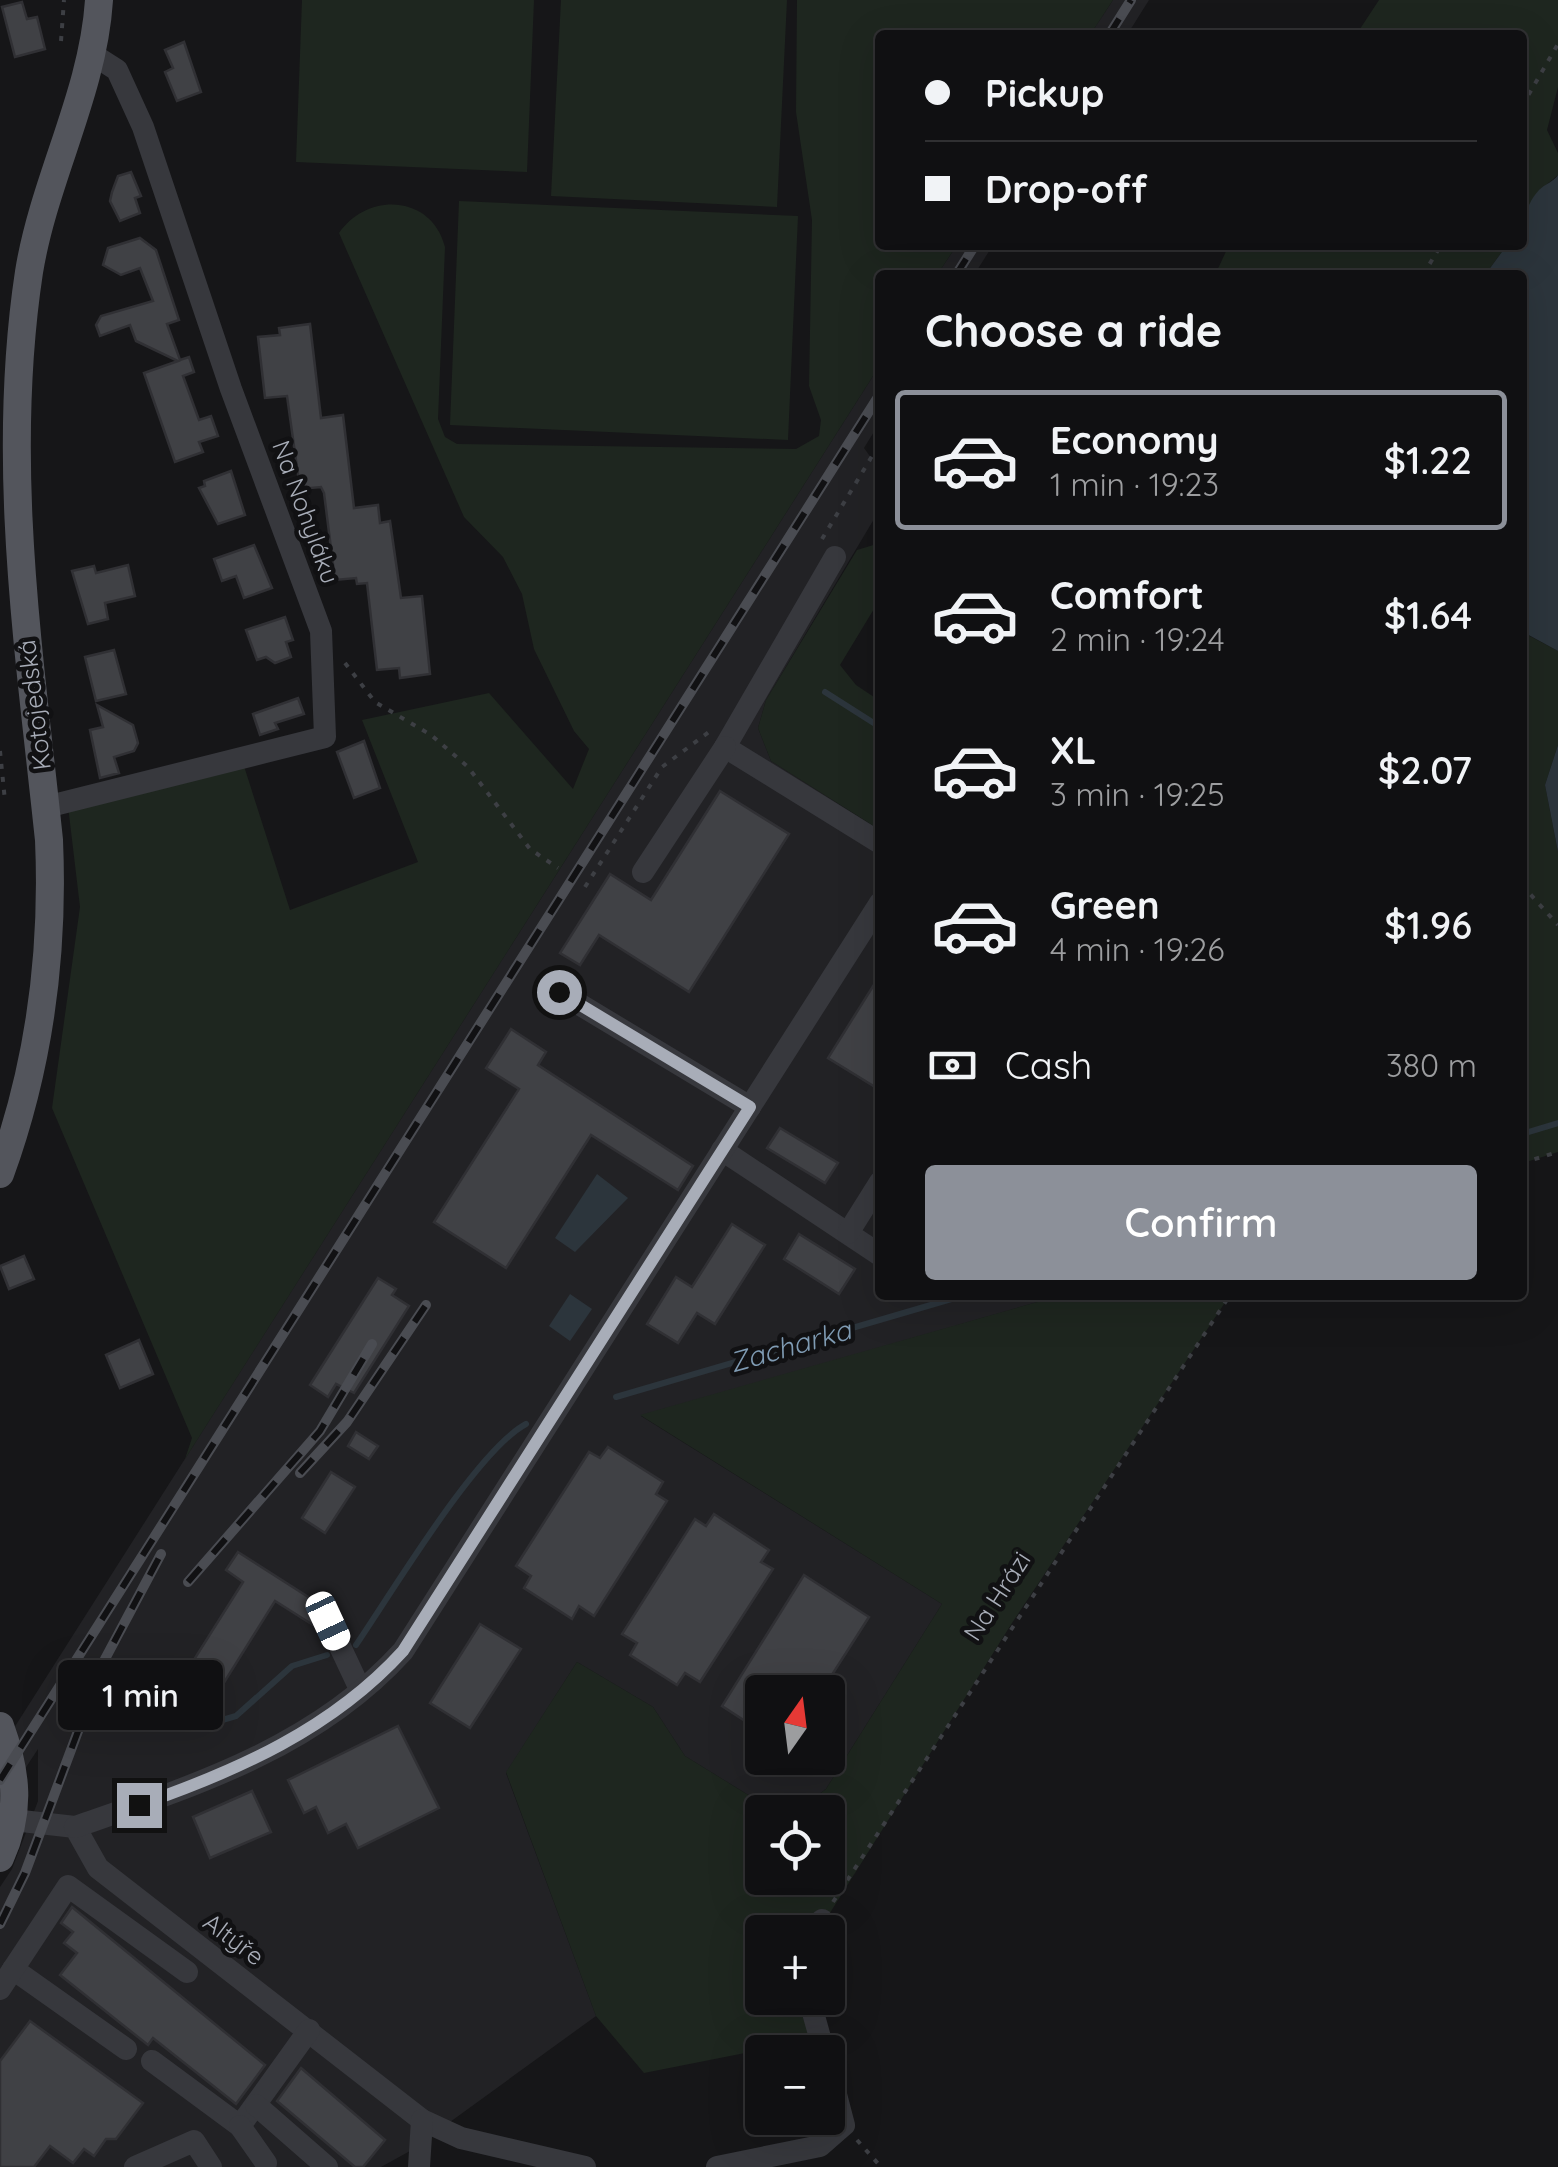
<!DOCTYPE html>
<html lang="en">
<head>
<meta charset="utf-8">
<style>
	:root { --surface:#101012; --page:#1e1e20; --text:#f1f3f6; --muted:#9c9d9f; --line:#303032; --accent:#8c9099 }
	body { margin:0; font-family:Quicksand,sans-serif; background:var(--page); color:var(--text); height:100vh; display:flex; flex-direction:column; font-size:38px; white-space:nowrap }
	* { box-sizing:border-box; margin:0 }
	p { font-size:32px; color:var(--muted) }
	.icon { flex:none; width:55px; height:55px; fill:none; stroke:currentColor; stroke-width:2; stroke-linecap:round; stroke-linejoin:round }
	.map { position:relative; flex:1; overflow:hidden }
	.sheet { position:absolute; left:875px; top:270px; width:652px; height:1030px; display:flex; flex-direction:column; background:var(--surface); border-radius:10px; box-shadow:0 10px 40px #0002,0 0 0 2px var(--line) }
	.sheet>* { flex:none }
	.guide { position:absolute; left:875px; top:30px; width:652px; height:220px; border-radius:10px; box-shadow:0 10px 40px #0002,0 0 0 2px var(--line); display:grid; align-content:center; height:220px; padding:0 50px; background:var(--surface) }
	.needle { width:65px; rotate:14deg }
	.tools { position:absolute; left:745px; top:1675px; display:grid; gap:20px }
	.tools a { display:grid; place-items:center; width:100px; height:100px; border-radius:10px; background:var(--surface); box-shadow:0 10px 40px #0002,0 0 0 2px var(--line); font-size:50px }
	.end { position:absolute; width:45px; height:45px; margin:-22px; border:12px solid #a8adb8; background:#111; box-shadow:0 0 0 5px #111 }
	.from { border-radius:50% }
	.bubble { position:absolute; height:70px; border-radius:10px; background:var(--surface); box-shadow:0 10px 40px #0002,0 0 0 2px var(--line); font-size:32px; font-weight:600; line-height:70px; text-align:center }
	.car { position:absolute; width:30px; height:60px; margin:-30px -15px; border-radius:12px; box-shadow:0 0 8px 2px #0007; background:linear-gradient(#fff 24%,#345 0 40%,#fff 0 76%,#345 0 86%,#fff 0) }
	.guide b { display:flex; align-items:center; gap:35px; height:95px; font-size:38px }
	.guide b+b { border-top:2px solid var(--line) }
	.guide i { width:25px; height:25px; background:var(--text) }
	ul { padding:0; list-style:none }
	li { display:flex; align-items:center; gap:30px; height:140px; margin:0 20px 15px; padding:0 30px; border:5px solid transparent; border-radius:10px }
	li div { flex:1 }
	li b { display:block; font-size:38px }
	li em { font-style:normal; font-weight:600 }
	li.current { border-color:var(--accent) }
	li>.icon { width:90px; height:90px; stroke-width:1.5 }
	h2 { padding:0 50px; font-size:45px; line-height:120px }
	.pay { display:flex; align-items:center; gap:25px; height:110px; padding:0 50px; font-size:38px }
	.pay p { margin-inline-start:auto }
	.button { display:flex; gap:20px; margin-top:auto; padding:20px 50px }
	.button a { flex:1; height:115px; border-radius:10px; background:var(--accent); color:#fff; font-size:40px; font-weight:600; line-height:115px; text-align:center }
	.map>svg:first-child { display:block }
	.built { fill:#222225; fill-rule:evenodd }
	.green { fill:#1e261f; fill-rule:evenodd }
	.water { fill:#2c353c }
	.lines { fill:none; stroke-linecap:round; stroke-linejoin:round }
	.stream { stroke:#2c353c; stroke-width:6 }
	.building { fill:#404145; stroke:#303034; stroke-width:2.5 }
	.path { stroke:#3d3f44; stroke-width:4; stroke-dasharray:5 8; stroke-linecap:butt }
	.minor { stroke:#37383d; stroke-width:22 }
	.major { stroke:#53555c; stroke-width:28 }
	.rail-casing { stroke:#4a4c52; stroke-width:10 }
	.rail { stroke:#111113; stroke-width:6; stroke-dasharray:19; stroke-linecap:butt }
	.route { stroke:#a8adb8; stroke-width:12 }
	.labels { text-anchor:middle; stroke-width:9; stroke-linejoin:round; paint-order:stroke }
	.street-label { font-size:25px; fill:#a8adb8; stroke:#111113 }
	.water-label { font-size:28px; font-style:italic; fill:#7f9bb3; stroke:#111113 }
</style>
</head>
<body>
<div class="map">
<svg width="1558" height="2167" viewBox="0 0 1558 2167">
	<rect width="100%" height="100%" fill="#161618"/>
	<g class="built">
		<path d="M1113 0H1149L1127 35H1090Z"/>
		<path d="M957 245H993L974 275H937Z"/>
		<path d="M880 365V422L864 448 880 470V509L766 700 758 728 771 761 880 830V1295H1062L641 1416 942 1604 826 1789 801 1808 771 1809 685 1756 653 1707 577 1662 506 1773 596 2016 410 2151 381 2167H0V1887L12 1869 38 1801V1749L0 1807V1750ZM762 1692H828V1758H762Z"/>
	</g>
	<g class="green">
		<path d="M302 0H534L527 172 296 162Z"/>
		<path d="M561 0H787L777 207 551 196Z"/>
		<path d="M797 0H1113L1090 35H880V245H957L937 275H880V365L185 1459 192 1438 52 1108 80 907 68 806 243 763 290 910 418 862 362 720 489 693 573 789 589 749 574 731 534 649 522 594 503 557 464 517 339 233C368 191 432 195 445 247L438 419 445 437 457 444 796 449 819 436 821 420 809 386 812 220 796 112Z"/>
		<path d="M1379 0H1558V87L1547 130 1558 153V175L1540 190 1523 223 1522 35H1356Z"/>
		<path d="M459 201 798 216 788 440 450 425Z"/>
		<path d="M1229 245H1507L1485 275H1215Z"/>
		<path d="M880 543V599L840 665 856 685 880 701V830L771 761 758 728 766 700 857 550Z"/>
		<path d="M1522 632 1558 651V745L1545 785 1558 852V1152L1523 1163Z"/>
		<path d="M1062 1295H1230L1012 1623 818 1932H762V1998H808L811 2040 644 2073 596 2016 506 1772 577 1662 653 1707 685 1756 771 1809 801 1808 826 1789 942 1604 640 1415ZM762 1812H828V1878H762Z"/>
	</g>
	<g class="water">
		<path d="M1558 175V651L1523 632 1522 275H1485L1507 245H1522C1522 226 1525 205 1539 190 1545 184 1553 182 1558 175Z"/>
		<path d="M1558 745V852L1545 785Z"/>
		<path d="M597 1174 628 1198 575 1252 555 1238Z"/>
		<path d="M570 1294 592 1309 570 1341 549 1326Z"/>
	</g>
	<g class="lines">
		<g class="stream">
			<path d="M825 692 880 727"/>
			<path d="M1522 1134 1558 1123"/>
			<path d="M616 1397 965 1295"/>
			<path d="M356 1645C391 1594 477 1450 526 1424"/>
			<path d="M96 1727H198L236 1716 292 1666 327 1655"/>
		</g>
	</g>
	<g class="building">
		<path d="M22 2 27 19 37 17 45 49 15 57 2 7Z"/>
		<path d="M184 42 201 92 177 101 165 72 173 68 165 50Z"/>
		<path d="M131 172 141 196 135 198 140 213 120 221 110 201 112 192 118 176Z"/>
		<path d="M140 238 156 250 179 320 167 324 180 360 189 357 194 372 183 376 199 420 211 416 218 436 199 442 203 452 175 462 144 373 178 361 136 341 130 325 100 336 96 325 101 316 153 301 140 268 121 275 103 265 108 248Z"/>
		<path d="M310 324 321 418 343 415 354 508 378 505 380 523 390 521 401 598 422 596 430 674 400 678 399 668 377 670 367 583 357 584 356 578 335 580 324 493 321 487 300 489 287 396 265 398 258 337 280 335 279 328Z"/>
		<path d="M231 471 245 515 218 524 199 488 205 486 204 481Z"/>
		<path d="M254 545 272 588 244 598 236 576 222 581 214 559Z"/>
		<path d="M128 565 135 596 105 603 108 619 88 624 72 571 94 566 96 573Z"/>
		<path d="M285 617 293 640 286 642 291 657 275 663 266 657 257 660 246 630Z"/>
		<path d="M114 650 126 694 96 701 85 657Z"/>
		<path d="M298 698 304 714 275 723 278 729 260 735 253 714Z"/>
		<path d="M97 705 133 725 138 743 134 751 114 757 119 773 100 778 90 730 103 727Z"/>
		<path d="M364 741 380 788 354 798 337 752Z"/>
		<path d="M720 791 789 834 689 992 599 935 580 965 560 953 610 874 651 900Z"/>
		<path d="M880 975V1090L828 1058Z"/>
		<path d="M511 1029 546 1052 538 1065 693 1166 678 1190 591 1135 506 1268 434 1222 519 1089 486 1068Z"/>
		<path d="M780 1128 838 1163 825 1183 767 1148Z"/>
		<path d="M732 1224 765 1245 715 1324 697 1313 678 1343 647 1324 676 1277 692 1287Z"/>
		<path d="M799 1234 855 1269 839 1294 784 1259Z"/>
		<path d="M24 1256 34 1279 9 1289 0 1266Z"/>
		<path d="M378 1278 396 1289 392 1295 409 1306 354 1393 336 1384 328 1397 310 1385Z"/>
		<path d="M139 1340 153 1374 120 1388 106 1355Z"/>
		<path d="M356 1432 378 1446 369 1459 348 1446Z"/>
		<path d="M608 1447 663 1482 656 1494 667 1501 594 1616 579 1606 572 1619 524 1588 531 1576 516 1566 589 1452 600 1458Z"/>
		<path d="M331 1472 355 1487 325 1533 302 1518Z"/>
		<path d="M714 1514 769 1550 761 1562 773 1569 700 1682 685 1673 677 1685 630 1655 637 1643 622 1634 695 1519 706 1526Z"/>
		<path d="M238 1552 324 1607 315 1613 313 1625 275 1601 215 1697 183 1677 243 1582 226 1570Z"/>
		<path d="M804 1575 869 1617 821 1692H762V1732L722 1706Z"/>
		<path d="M480 1624 521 1649 470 1728 430 1703Z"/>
		<path d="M398 1726 439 1808 358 1848 346 1824 328 1833 316 1807 304 1813 288 1780Z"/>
		<path d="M252 1791 271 1832 210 1858 193 1817Z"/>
		<path d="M72 1907 265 2065 236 2104 153 2038 148 2045 60 1975 77 1953 64 1943 73 1932 61 1923Z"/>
		<path d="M30 2021 143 2103 116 2139H106L94 2156 84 2149 73 2163 50 2146 34 2167H0V2061Z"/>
		<path d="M301 2068 385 2140 363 2167H355L277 2101Z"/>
	</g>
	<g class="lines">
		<g class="path">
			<path d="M61 41 64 0"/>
			<path d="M1522 106 1558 44"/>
			<path d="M1423 275 1441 245"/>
			<path d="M822 539 880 443"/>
			<path d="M345 663 375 702 431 735 468 767 530 849 558 868"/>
			<path d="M0 751 5 801"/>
			<path d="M1522 885 1558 925"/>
			<path d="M585 887 662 767 709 732"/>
			<path d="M1522 1163 1558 1152"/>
			<path d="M833 1902 1230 1295"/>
			<path d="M857 2140 881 2167"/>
		</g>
		<g class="minor">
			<path d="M835 557 725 747 880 843"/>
			<path d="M46 807 325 737 321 631 231 389 143 127 117 70 92 54"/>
			<path d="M643 872 725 747"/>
			<path d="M559 992 750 1107"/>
			<path d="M722 1150 880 1255"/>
			<path d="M848 1233 880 1182"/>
			<path d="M328 1621 360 1689"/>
			<path d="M13 1820 75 1827 98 1868 422 2120 461 2138 585 2167"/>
			<path d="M75 1827C194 1786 316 1747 403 1651L880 903"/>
			<path d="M818 1932 822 1920"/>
			<path d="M13 1969 126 2049"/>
			<path d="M0 1989 68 1886 187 1972"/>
			<path d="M809 1998 824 2052"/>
			<path d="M152 2061 240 2126 309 2030"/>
			<path d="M256 2105 327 2167"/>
			<path d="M240 2126 266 2163"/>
			<path d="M135 2167 194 2141 211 2167"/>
			<path d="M419 2167 422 2120"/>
			<path d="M717 2167 820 2146 844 2125 828 2064"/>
		</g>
		<g class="major">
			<path d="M0 1174C39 1067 54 954 49 840 29 650 0 463 29 272 44 179 93 94 99 0"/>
			<path d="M0 1726C17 1773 21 1812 0 1858"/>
		</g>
		<g class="rail-casing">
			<g id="rail">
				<path d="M1109 35 1131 0"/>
				<path d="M956 275 975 245"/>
				<path d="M300 1473 347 1422 426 1305"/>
				<path d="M188 1582 320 1431 372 1344"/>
				<path d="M0 1780 880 394"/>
				<path d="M0 1924 25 1873 105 1659 161 1554"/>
			</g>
		</g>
		<use href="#rail" class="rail"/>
	</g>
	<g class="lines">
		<path class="route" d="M139 1805C237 1771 332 1729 403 1651L750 1107 559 992"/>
	</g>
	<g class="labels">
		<g class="street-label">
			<text transform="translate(306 512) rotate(70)" y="9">Na Nohyláku</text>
			<text transform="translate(34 705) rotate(-97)" y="9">Kotojedská</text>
			<text transform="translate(997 1596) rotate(-57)" y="9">Na Hrázi</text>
			<text transform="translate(234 1939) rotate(37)" y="9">Altýře</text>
		</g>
		<g class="water-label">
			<text transform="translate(790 1346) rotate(-16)" y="10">Zacharka</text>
		</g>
	</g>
</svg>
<div class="tools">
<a><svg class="needle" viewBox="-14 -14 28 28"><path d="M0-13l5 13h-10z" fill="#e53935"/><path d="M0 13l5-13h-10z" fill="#9c9d9f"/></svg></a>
<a><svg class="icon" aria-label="locate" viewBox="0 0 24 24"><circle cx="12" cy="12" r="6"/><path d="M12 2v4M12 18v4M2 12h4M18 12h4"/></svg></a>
<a>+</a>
<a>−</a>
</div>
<i class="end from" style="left:559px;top:992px"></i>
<i class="end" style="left:139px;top:1805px"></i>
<div class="bubble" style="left:58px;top:1660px;width:165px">1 min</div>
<i class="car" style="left:328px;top:1621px;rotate:155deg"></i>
<div class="guide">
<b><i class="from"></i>Pickup</b>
<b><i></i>Drop-off</b>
</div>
<section class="sheet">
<h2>Choose a ride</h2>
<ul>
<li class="current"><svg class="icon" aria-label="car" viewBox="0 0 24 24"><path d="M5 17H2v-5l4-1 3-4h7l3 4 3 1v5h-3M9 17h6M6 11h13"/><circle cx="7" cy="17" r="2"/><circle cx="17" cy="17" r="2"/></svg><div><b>Economy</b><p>1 min · 19:23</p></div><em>$1.22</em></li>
<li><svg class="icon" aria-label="car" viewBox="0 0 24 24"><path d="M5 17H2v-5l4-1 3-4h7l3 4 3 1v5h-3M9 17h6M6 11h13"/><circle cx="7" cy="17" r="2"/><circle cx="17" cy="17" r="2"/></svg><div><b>Comfort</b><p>2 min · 19:24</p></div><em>$1.64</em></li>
<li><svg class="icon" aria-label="car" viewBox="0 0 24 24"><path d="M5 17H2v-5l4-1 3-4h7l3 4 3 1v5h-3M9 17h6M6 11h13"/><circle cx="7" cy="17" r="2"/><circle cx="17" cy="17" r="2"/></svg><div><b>XL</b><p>3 min · 19:25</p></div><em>$2.07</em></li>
<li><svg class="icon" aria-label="car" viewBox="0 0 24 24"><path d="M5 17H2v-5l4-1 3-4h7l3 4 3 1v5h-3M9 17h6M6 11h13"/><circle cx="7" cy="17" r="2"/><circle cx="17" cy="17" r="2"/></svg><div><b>Green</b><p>4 min · 19:26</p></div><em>$1.96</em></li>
</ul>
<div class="pay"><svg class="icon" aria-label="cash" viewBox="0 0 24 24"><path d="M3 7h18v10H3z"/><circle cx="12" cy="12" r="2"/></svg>Cash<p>380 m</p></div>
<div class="button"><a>Confirm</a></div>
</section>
</div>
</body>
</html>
